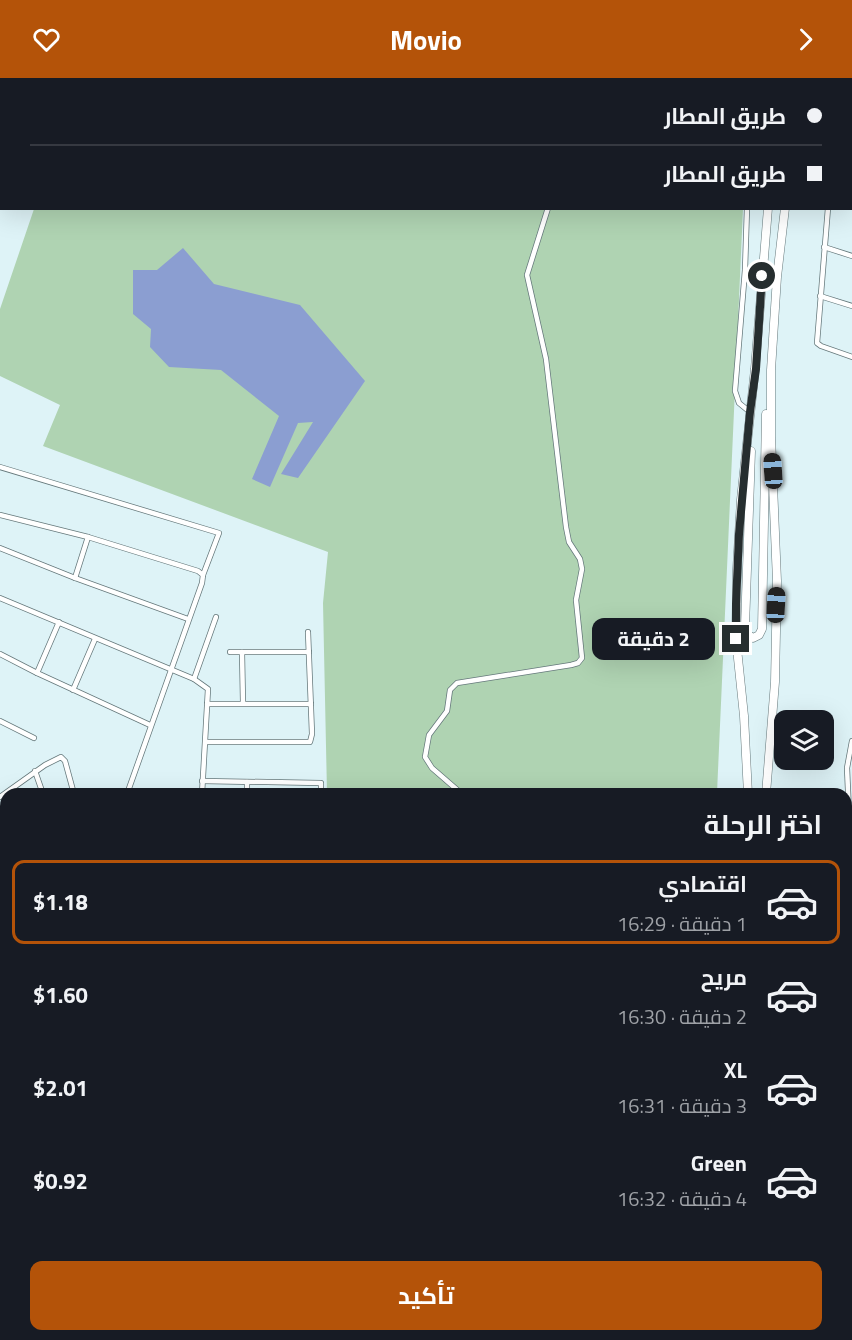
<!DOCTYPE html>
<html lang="ar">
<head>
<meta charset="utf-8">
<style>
	:root { --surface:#171b24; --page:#20242c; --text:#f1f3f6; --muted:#9ea1a6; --line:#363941; --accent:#b45309 }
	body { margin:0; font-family:"Titillium Web",Cairo,sans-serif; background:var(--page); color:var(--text); direction:rtl; height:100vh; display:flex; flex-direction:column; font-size:22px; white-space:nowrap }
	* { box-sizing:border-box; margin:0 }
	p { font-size:20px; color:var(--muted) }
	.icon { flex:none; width:33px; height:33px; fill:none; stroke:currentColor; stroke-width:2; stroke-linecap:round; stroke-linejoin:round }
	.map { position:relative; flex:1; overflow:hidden; direction:ltr }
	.drawer { position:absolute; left:0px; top:710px; width:852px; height:554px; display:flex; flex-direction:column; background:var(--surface); border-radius:18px 18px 0 0; box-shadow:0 6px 24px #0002; direction:rtl }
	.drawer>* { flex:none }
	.top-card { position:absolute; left:0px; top:0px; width:852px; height:132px; box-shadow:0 6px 24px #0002; direction:rtl; display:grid; align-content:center; height:132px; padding:0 30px; background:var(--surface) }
	.buttons { position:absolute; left:774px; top:632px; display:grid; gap:12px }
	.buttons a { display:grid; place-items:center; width:60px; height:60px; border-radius:12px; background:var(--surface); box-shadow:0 6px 24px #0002; font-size:30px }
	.end { position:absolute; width:27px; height:27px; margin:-14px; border:8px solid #262e2f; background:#fff; box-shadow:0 0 0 3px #fff }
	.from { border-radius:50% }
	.bubble { position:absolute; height:42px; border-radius:12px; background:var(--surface); box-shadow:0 6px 24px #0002; font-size:20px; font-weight:700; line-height:42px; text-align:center; direction:rtl }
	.car { position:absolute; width:18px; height:36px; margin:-18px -9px; border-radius:8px; box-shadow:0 0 4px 2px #0007; background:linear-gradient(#222 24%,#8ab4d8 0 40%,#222 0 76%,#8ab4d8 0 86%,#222 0) }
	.top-card b { display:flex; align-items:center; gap:21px; height:57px; font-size:22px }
	.top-card b+b { border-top:2px solid var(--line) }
	.top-card i { width:15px; height:15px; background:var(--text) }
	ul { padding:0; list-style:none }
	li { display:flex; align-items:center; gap:18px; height:84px; margin:0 12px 9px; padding:0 18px; border:3px solid transparent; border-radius:12px }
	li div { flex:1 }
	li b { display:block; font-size:22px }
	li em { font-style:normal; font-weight:700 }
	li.active { border-color:var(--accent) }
	li>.icon { width:54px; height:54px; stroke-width:1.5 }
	h2 { padding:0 30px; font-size:27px; line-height:72px }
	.action { display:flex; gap:12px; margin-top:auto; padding:12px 30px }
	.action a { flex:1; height:69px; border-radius:12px; background:var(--accent); color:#fff; font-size:24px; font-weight:700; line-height:69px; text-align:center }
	header { display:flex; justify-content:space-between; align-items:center; height:78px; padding:0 30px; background:var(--accent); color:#fff; font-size:27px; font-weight:700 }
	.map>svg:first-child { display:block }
	.green { fill:#afd3b2 }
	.water { fill:#8b9ed1 }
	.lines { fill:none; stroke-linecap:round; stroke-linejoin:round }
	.minor-casing { stroke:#65787b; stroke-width:6 }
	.trunk-casing { stroke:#65787b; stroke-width:9 }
	.minor { stroke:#fff; stroke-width:4.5 }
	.trunk { stroke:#fff; stroke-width:8 }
	.route { stroke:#262e2f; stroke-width:8 }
</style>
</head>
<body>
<header><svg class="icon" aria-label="forward" viewBox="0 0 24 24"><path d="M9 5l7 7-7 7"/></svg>Movio<svg class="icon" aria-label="heart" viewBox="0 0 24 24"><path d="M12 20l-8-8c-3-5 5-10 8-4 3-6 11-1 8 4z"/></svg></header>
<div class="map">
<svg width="852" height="1262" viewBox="0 0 852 1262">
	<rect width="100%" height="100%" fill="#def3f7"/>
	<g class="green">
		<path d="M305 0H756L305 2Z"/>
		<path d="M34 131H743L717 715H327L323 525 328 474 43 368 60 327 0 298V231Z"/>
	</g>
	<path class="water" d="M183 170 214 206 300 227 365 303 298 400 281 396 313 344 298 345 270 409 252 401 279 338 221 292 169 289 150 269 151 251 133 236V192H157Z"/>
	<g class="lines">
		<g class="minor-casing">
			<g id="minor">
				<path d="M545 0 550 2"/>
				<path d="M767 2V0"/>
				<path d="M846 2V0"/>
				<path d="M850 30H852"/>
				<path d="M850 79H852"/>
				<path d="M850 128 852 129"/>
				<path d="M747 130 745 192 735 313 739 325 750 334"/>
				<path d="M828 130 817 265 821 268 852 279"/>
				<path d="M824 169 852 178"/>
				<path d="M820 218 852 228"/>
				<path d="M0 389 219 455 203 497"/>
				<path d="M0 437 88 459 198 493 203 497 202 505 127 716"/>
				<path d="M0 470 75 500 188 541"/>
				<path d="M75 500 88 459"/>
				<path d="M0 520 194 601 208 611 202 716"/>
				<path d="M230 574H309"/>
				<path d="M242 574 243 625"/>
				<path d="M0 576 37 595 150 647"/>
				<path d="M37 595 59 544"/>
				<path d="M194 601 216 539"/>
				<path d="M73 612 95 561"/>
				<path d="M207 626H311"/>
				<path d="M0 643 34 660"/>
				<path d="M206 664H310L312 656 308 554"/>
				<path d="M35 693 43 716"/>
				<path d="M202 703 321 705V716"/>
				<path d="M247 704V716"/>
				<path d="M103 716H114"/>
				<path d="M462 716 432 690 425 679 429 657 447 633 450 612 457 605 571 587 578 585 582 580 576 522 582 491 580 481 569 464 566 449 546 281 527 197 548 130"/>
				<path d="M0 719 45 687 61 679 65 683 74 716"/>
				<path d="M851 780 847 690 852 663"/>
				<path d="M0 810 6 815"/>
				<path d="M0 898 6 890"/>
				<path d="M0 965 6 959"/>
				<path d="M846 1173H852"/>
				<path d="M846 1225H852"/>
				<path d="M790 1257V1262"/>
				<path d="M181 1262 184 1257"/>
				<path d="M208 1262 211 1257"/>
				<path d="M257 1262V1261"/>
				<path d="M285 1262 289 1257"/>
			</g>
		</g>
		<g class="trunk-casing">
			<g id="trunk">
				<path d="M783 2V0"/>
				<path d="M800 2V0"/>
				<path d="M751 373 745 549 747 556 753 560 759 557 762 551 766 336"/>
				<path d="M748 716 744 638 736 561 737 491 741 422 755 291 768 130"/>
				<path d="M766 716 775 604 777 503 771 359V292L777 199 785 130"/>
				<path d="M759 1257V1262"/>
				<path d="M775 1257V1262"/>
			</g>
		</g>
		<use href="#minor" class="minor"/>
		<use href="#trunk" class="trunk"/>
	</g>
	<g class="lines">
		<path class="route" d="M736 561V526L739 456 750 334 756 291 762 198"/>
	</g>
</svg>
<div class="buttons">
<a><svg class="icon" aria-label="layers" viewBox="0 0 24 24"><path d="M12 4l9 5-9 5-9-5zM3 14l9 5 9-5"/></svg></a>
</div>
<i class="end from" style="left:762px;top:198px"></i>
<i class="end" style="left:736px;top:561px"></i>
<div class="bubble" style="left:592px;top:540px;width:123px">2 دقيقة</div>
<i class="car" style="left:773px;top:393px;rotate:356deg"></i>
<i class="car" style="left:776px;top:527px;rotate:3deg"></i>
<div class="top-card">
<b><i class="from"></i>طريق المطار</b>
<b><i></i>طريق المطار</b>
</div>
<section class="drawer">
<h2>اختر الرحلة</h2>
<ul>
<li class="active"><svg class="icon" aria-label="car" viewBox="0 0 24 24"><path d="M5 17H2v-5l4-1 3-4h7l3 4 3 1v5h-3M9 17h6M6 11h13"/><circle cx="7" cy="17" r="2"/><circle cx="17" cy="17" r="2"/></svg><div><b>اقتصادي</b><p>1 دقيقة · 16:29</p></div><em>$1.18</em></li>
<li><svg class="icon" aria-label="car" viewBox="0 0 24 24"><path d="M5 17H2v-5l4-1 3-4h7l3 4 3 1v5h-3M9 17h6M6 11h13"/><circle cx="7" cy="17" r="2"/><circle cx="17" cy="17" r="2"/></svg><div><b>مريح</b><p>2 دقيقة · 16:30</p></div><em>$1.60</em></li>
<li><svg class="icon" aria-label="car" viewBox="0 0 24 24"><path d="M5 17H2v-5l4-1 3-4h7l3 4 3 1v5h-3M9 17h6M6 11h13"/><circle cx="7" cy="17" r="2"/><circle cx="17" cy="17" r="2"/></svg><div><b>XL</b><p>3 دقيقة · 16:31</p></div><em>$2.01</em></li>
<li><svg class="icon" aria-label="car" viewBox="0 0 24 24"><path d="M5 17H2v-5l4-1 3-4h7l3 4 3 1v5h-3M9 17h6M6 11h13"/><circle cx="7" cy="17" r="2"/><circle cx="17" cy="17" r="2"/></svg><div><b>Green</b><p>4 دقيقة · 16:32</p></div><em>$0.92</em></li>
</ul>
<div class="action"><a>تأكيد</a></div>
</section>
</div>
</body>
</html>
